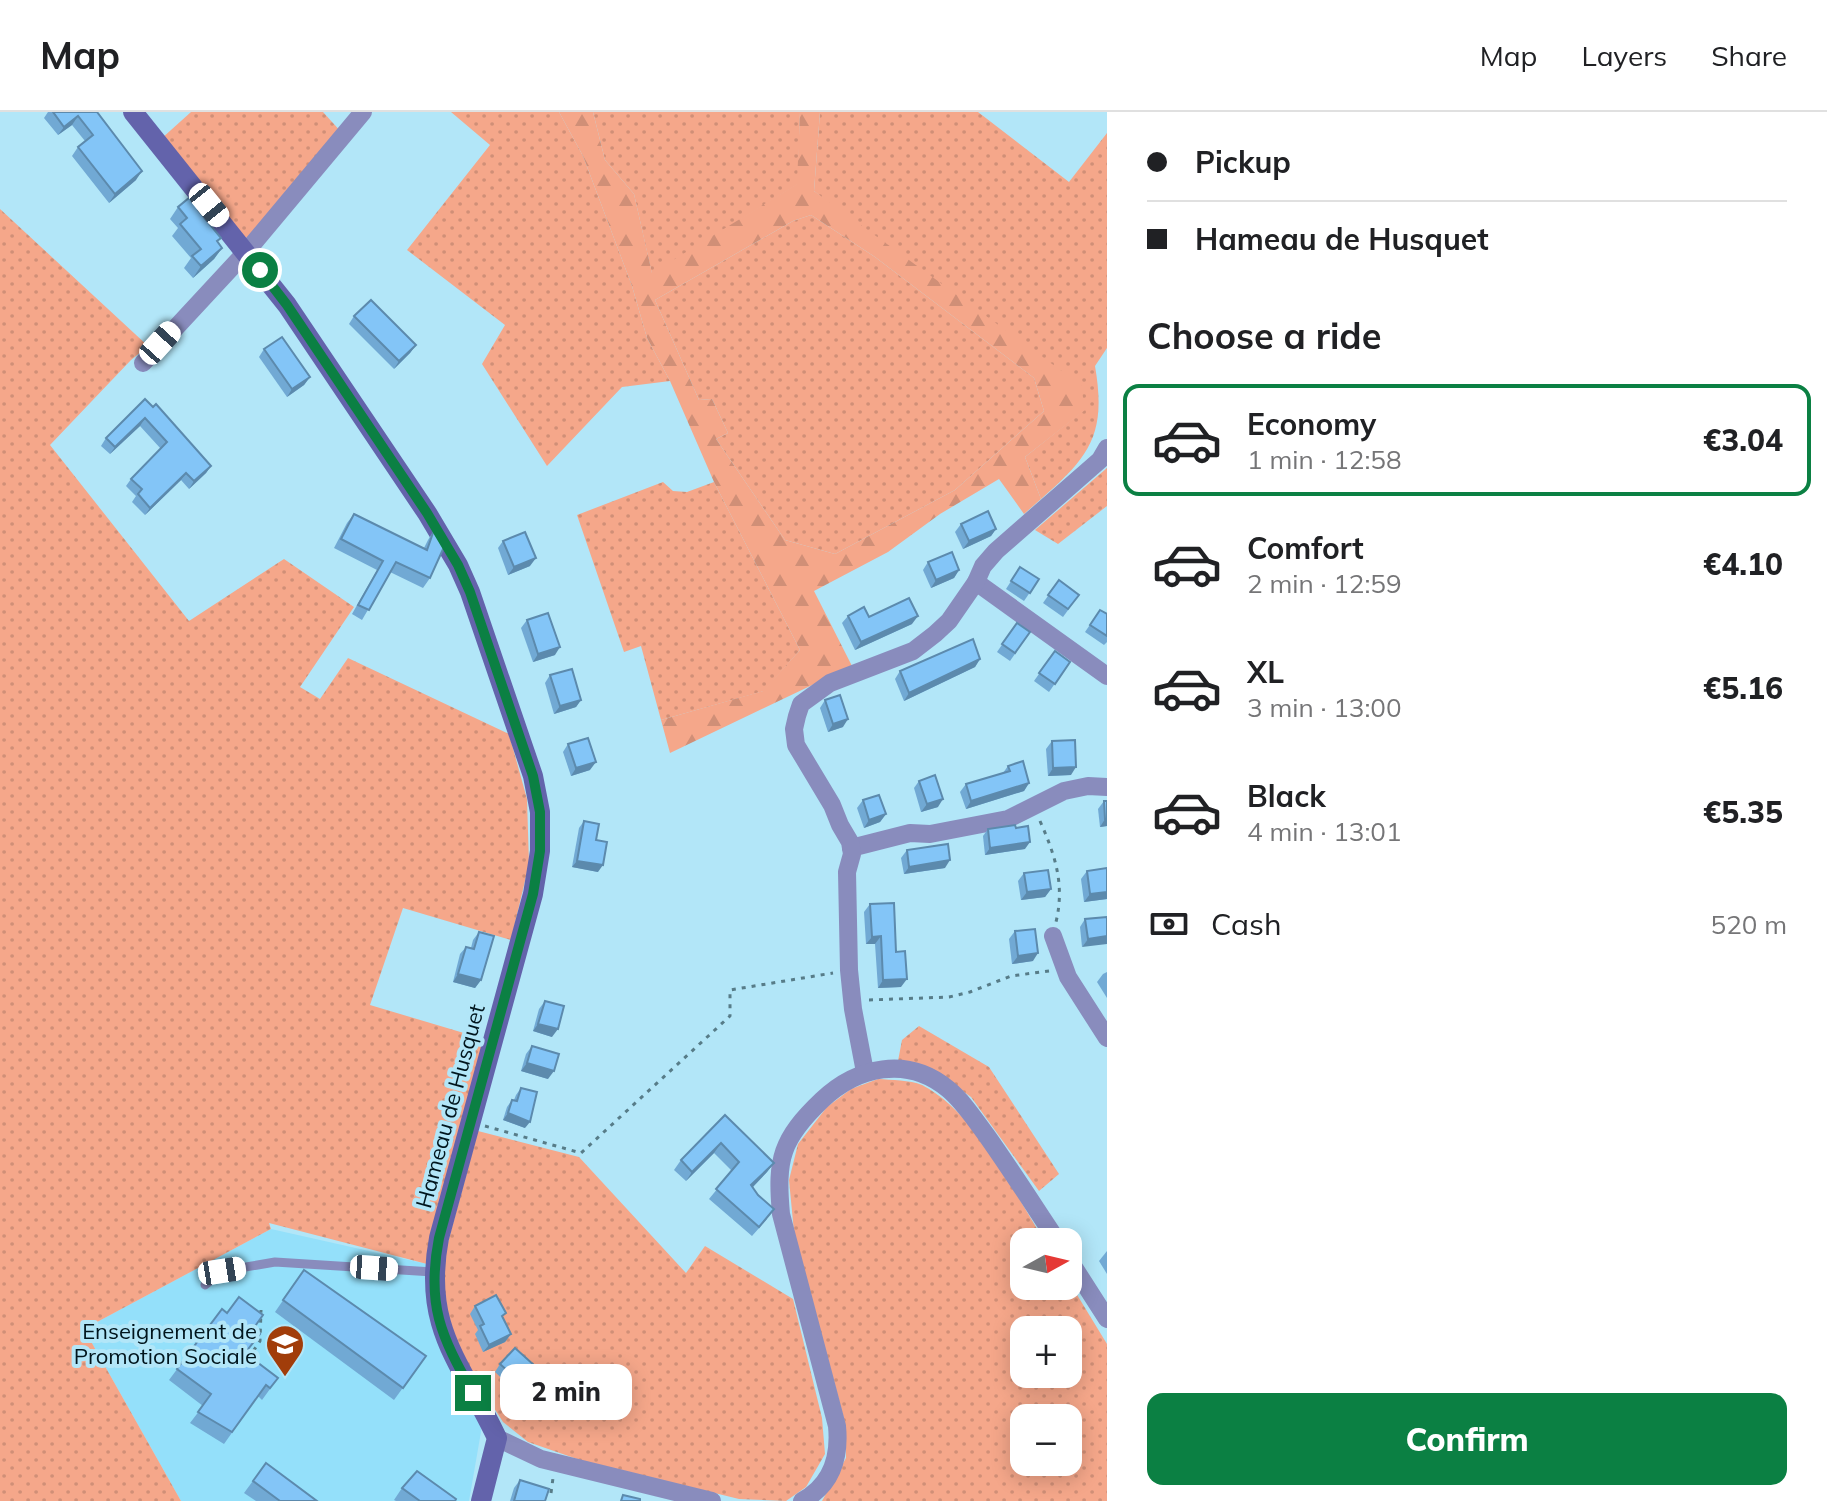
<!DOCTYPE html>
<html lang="en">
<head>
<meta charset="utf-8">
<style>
	:root { --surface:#fff; --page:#f2f2f2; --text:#202124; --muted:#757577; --line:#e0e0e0; --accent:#0b8043 }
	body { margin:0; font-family:Mulish,sans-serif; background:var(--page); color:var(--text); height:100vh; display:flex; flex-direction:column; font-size:30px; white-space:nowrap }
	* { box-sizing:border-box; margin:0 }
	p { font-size:26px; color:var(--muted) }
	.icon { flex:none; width:44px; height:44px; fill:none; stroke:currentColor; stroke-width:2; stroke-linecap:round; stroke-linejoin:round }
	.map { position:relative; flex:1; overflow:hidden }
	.side { display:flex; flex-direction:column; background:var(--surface); width:720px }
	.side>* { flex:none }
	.guide { display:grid; align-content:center; height:176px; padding:0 40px; background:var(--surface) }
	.needle { width:52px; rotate:82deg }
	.fabs { position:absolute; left:1010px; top:1116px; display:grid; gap:16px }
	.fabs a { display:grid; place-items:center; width:72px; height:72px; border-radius:16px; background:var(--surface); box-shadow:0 4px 20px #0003; font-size:40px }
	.end { position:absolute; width:36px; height:36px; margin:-18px; border:10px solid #0b8043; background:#fff; box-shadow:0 0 0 4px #fff }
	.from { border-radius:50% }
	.bubble { position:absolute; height:56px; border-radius:16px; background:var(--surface); box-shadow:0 4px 20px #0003; font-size:26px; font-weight:800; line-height:56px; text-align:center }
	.car { position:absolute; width:24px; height:48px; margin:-24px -12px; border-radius:10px; box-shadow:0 0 6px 2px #0007; background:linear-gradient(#fff 24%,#345 0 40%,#fff 0 76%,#345 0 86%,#fff 0) }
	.guide b { display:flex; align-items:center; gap:28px; height:76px; font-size:30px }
	.guide b+b { border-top:2px solid var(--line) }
	.guide i { width:20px; height:20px; background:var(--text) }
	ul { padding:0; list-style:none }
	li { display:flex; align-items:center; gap:24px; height:112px; margin:0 16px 12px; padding:0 24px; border:4px solid transparent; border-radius:16px }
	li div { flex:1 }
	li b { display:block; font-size:30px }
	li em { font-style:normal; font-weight:800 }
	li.active { border-color:var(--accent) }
	li>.icon { width:72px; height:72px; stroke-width:1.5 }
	h2 { padding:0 40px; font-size:36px; line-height:96px }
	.pay { display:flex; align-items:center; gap:20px; height:88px; padding:0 40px; font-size:30px }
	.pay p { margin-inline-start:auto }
	.action { display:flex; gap:16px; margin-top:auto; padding:16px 40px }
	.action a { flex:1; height:92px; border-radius:16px; background:var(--accent); color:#fff; font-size:32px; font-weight:800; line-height:92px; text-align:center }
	header { display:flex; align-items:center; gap:48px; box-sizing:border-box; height:112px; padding:0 40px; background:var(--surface); border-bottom:2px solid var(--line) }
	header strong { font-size:38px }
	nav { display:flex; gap:44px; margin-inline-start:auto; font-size:28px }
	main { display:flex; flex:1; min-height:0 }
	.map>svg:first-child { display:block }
	.built { fill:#94e0fa }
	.grass { fill:url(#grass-dots); fill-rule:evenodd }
	.forest { fill:url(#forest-firs); fill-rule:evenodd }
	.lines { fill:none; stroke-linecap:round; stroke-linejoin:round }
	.path { stroke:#577c88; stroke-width:3; stroke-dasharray:4 6; stroke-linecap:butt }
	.lane { stroke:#898cbd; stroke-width:9 }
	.street { stroke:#898cbd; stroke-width:18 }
	.secondary { stroke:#6363ab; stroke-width:20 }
	.wall { fill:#71a9d4 }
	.shaded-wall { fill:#5c8aad }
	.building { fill:#83c5f7; stroke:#5c8aad; stroke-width:2 }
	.route { stroke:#0b8043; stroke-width:10 }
	.labels { text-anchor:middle; stroke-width:8; stroke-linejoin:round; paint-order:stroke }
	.street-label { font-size:22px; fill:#00151d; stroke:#b2e6f8 }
	.poi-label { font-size:22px; fill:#00151d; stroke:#b2e6f8; text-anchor:end }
</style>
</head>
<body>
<header>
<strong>Map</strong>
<nav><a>Map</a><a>Layers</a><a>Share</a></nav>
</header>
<main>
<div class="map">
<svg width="1107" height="1389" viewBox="0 0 1107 1389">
	<defs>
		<pattern id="grass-dots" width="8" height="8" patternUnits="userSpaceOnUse" patternTransform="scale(2)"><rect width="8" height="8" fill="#f5a78a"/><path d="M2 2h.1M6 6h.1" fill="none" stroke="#d08f77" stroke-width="1.8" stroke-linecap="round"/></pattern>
		<pattern id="forest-firs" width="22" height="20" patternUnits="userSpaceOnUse" patternTransform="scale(2)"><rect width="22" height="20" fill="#f5a78a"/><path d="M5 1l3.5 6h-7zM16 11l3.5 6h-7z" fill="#d08f77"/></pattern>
	</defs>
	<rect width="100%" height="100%" fill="#b2e6f8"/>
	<path class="built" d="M271 1117 427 1152 482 1314 469 1389H181L84 1217Z"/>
	<g class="grass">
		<path d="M191 0H323L343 22 253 125 243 126 161 27Z"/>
		<path d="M451 0H559L583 44 632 174 647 226 670 269 622 275 547 354 482 252 505 213 407 138 490 33Z"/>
		<path d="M593 0H800L798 72 652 162 634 82 605 48Z"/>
		<path d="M820 0H978L1069 70 1107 21V236L1095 254C1107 323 1089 345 1041 387L1025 345 1084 298 814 79Z"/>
		<path d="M0 97 148 234 131 248 50 333 189 509 284 447 354 495 300 575 320 587 348 546 509 622 527 687 529 752 511 828 403 796 370 893 484 927 427 1152 269 1111 271 1117 84 1217 181 1389H0Z"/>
		<path d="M811 103 875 145 1034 266 1044 299 955 378 835 442 785 428 716 327 728 321 712 287 699 288 655 188 793 109Z"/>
		<path d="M1107 356V394L1058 432 1035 418Z"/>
		<path d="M663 370 673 379 687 380 714 370 800 538 764 579 661 608 641 534 624 540 577 403Z"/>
		<path d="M919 914 989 955 1059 1062 1039 1079 971 985 935 959 898 949 902 928Z"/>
		<path d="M878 967C891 968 910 968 922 973 975 1000 1014 1080 1045 1130H1024V1174H1068V1168L1107 1232V1389H822L846 1346 845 1311 794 1120 789 1068 798 1032 827 995 851 977ZM1024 1218H1068V1262H1024ZM1024 1306H1068V1350H1024Z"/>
		<path d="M478 1019 579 1045 686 1161 705 1134 793 1187 822 1306 825 1342 806 1375 786 1389 739 1387 580 1348 528 1330 503 1310 474 1265 444 1205 441 1156Z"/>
	</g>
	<path class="forest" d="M559 0H593L605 48 634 82 652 161 797 72 800 0H820L814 79 1081 273 1085 298 1025 345 1041 387 1024 402 999 367 940 402 888 440 814 479 852 554 670 641 661 608 763 579 800 538 714 370 670 269 647 226 632 174 583 44ZM811 103 875 145 1034 266 1044 299 955 378 835 442 785 428 716 327 728 321 712 287 699 288 655 188 793 109Z"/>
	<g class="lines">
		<g class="path">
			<path d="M1040 709C1055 743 1065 772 1056 810"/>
			<path d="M869 888 949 885 970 880 1011 864 1049 859"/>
			<path d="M485 1014 581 1041 730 904V878L833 861"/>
			<path d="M248 1247 260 1229 261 1198"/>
			<path d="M551 1381 553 1366"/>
		</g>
		<path class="lane" d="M205 1173 222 1159 275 1150 433 1160"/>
		<g class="street">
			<path d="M143 251 246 140 363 0"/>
			<path d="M976 470 1107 564"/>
			<path d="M851 736 910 721 930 722 1008 707 1064 679 1088 674 1107 675"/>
			<path d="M1053 824 1068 865 1107 926"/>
			<path d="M865 960 853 897 849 858 847 760 852 742 850 730 840 713 832 693 796 633 794 617 797 604 801 592 830 571 913 539 935 522 949 509 976 470 983 454 996 439 1100 348 1107 336"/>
			<path d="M1068 1146 1107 1207"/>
			<path d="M497 1326 541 1347 712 1389"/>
			<path d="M802 1389C832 1373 840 1345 837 1314L781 1102C776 1047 781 1027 822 988 857 955 907 943 948 977 963 989 975 1008 987 1024 1011 1058 1034 1094 1058 1130"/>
		</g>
		<path class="secondary" d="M133 0 287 193 427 401 458 453 470 480 533 664 540 700V739L533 782 439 1126C422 1216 461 1250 497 1326L481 1389"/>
	</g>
	<g class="wall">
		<path d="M48 0H97L136 68 109 91 72 44 78 35 85 29 72 13 58 23 44 6Z"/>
		<path d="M178 95 199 100 222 136 214 147 193 166 184 156 191 146 172 124 178 116 170 107Z"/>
		<path d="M354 204 416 233 410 241 394 257 349 212Z"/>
		<path d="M264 237 310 265 304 273 287 285 259 245Z"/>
		<path d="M145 287 211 354 206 361 189 377 181 368 145 403 132 390 136 384 126 374 131 367 161 337 140 314 110 342 101 334 106 326Z"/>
		<path d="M354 402 424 436 428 428 434 418 430 466 423 476 390 460 362 508 352 502 377 458 334 436 347 411Z"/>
		<path d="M961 412 996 417 991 424 963 437 955 420Z"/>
		<path d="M503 429 530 454 508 463 498 436Z"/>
		<path d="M928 450 959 458 954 466 931 476 923 458Z"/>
		<path d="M1020 455 1039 467 1024 489 1006 477Z"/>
		<path d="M1059 468 1079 483 1063 505 1043 491Z"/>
		<path d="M1100 498 1107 502V530L1104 533 1085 520Z"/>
		<path d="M848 504 912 512 855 538 842 511Z"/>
		<path d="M527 508 555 543 533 550 521 516Z"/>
		<path d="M1017 511 1030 520 1010 549 997 540Z"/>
		<path d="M1055 539 1070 550 1049 580 1034 569Z"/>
		<path d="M980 547 975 555 904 589 895 567 900 559Z"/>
		<path d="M550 563 581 588 576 595 554 602 545 571Z"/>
		<path d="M825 588 843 615 828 620 820 596Z"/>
		<path d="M1052 629 1071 663 1048 664 1046 637Z"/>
		<path d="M568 632 590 658 571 664 563 640Z"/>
		<path d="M1008 654 1029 671 1024 679 966 697 960 680 966 672 1003 661Z"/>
		<path d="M919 669 938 695 921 700 914 676Z"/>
		<path d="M863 688 886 702 880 710 864 716 857 696Z"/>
		<path d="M1104 689H1107V714L1100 715 1098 697Z"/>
		<path d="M584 709 596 728 598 760 572 755 579 716Z"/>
		<path d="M988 717 1025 737 985 743 983 724Z"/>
		<path d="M907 738 945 756 904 762 901 746Z"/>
		<path d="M1087 759 1107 787 1084 790 1081 767Z"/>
		<path d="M1024 761 1051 777 1045 785 1021 788 1018 769Z"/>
		<path d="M870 792 901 875 878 876 875 832H866L864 800Z"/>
		<path d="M1107 805 1082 835 1080 815 1085 807Z"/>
		<path d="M1015 819 1033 849 1012 852 1009 827Z"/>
		<path d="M479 820 481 868 475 876 453 870 460 842 466 835 471 836 473 828Z"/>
		<path d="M1107 860V886L1097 870 1103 862Z"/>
		<path d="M545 889 552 925 533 919 539 897Z"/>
		<path d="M532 934 548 967 521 959 526 942Z"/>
		<path d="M521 976 525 1016 503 1008 507 995 512 988H514L516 983Z"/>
		<path d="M725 1003 774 1051 767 1060 753 1075 767 1107 752 1124 709 1087 732 1059 714 1041 686 1069 674 1058 681 1048Z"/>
		<path d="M1107 1139V1162L1099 1149Z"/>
		<path d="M304 1158 426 1244 394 1288 275 1200Z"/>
		<path d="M475 1194 503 1206 511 1222 505 1230 483 1240 475 1222 478 1218 470 1202Z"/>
		<path d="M222 1197 253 1217 246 1241 278 1266 262 1288 258 1284 224 1332 190 1311 203 1294 169 1268Z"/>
		<path d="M500 1252 535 1254 514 1278 495 1260Z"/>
		<path d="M266 1351 317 1389H256L244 1381Z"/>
		<path d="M520 1368 545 1389H510L514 1376Z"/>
		<path d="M402 1376 455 1389H396L394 1388Z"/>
	</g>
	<g class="shaded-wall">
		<path d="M78 4 72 13 58 23 64 15Z"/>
		<path d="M142 59 136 68 109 91 115 82Z"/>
		<path d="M222 136 214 147 193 166 201 154Z"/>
		<path d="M416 233 410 241 394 257 399 249Z"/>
		<path d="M310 265 304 273 287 285 292 277Z"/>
		<path d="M145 306 140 314 110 342 115 335Z"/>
		<path d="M211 354 206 361 189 377 194 369Z"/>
		<path d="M186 361 181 368 145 403 150 396Z"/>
		<path d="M996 417 991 424 963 437 969 429Z"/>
		<path d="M536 446 530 454 508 463 514 455Z"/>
		<path d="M959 458 954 466 931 476 936 468Z"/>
		<path d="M918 504 912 512 855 538 861 530Z"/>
		<path d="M560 535 555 543 533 550 538 542Z"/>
		<path d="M980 547 975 555 904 589 909 581Z"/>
		<path d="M581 588 576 595 554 602 560 594Z"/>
		<path d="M848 607 843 615 828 620 833 612Z"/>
		<path d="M596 650 590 658 571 664 576 656Z"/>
		<path d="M1076 655 1071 663 1048 664 1053 656Z"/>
		<path d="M1029 671 1024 679 966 697 971 689Z"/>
		<path d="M943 687 938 695 921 700 927 692Z"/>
		<path d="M886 702 880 710 864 716 869 708Z"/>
		<path d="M1105 707H1107V714L1100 715Z"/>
		<path d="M1030 730 1025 737 985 743 990 736Z"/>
		<path d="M950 748 945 756 904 762 909 755Z"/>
		<path d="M577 749 603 753 598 760 572 755Z"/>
		<path d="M1051 777 1045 785 1021 788 1027 780Z"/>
		<path d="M1107 780V787L1084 790 1090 782Z"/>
		<path d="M881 824 875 832H866L872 825Z"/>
		<path d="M1107 824V832L1082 835 1088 827Z"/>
		<path d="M1038 841 1033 849 1012 852 1018 844Z"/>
		<path d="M458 862 481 868 475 876 453 870Z"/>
		<path d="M907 867 901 875 878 876 883 868Z"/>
		<path d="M538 912 558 917 552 925 533 919Z"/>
		<path d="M527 951 554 959 548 967 521 959Z"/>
		<path d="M508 1001 530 1010 525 1016 503 1008Z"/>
		<path d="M721 1031 714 1041 686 1069 692 1060Z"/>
		<path d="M774 1051 767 1060 745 1083 751 1073Z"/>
		<path d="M511 1222 505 1230 483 1240 489 1233Z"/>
	</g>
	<g class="building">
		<path d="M53 0H97L142 59 115 82 78 35 93 23 78 4 64 15Z"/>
		<path d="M195 81 205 93 198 98 221 126 217 129 222 136 201 154 192 144 201 137 180 112 187 106 178 95Z"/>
		<path d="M371 188 416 233 399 249 354 204Z"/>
		<path d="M282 225 310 265 292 277 264 237Z"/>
		<path d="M145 287 153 295 156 292 211 354 194 369 186 361 150 396 138 382 142 377 131 367 167 330 145 306 115 335 106 326Z"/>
		<path d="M988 399 996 417 969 429 961 412Z"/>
		<path d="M354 402 427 438 434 418 444 435 430 466 396 450 369 498 358 493 383 449 341 427Z"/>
		<path d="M525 420 536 446 514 455 503 429Z"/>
		<path d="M952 440 959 458 936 468 928 450Z"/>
		<path d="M1020 455 1039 467 1030 481 1011 469Z"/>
		<path d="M1059 468 1079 483 1068 497 1048 483Z"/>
		<path d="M909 486 918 504 861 530 848 504 864 495 869 505Z"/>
		<path d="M1100 498 1107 502V524L1090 513Z"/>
		<path d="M548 501 560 535 538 542 527 508Z"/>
		<path d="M1017 511 1030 520 1015 541 1002 532Z"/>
		<path d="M973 527 980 547 909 581 900 559Z"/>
		<path d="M1055 539 1070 550 1055 572 1039 561Z"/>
		<path d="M572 557 581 588 560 594 550 563Z"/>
		<path d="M840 583 848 607 833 612 825 588Z"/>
		<path d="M588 626 596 650 576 656 568 632Z"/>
		<path d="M1075 628 1076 655 1053 656 1052 629Z"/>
		<path d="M1023 649 1029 671 971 689 966 672 1010 659 1008 654Z"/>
		<path d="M935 663 943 687 927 692 919 669Z"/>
		<path d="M879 683 886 702 869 708 863 688Z"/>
		<path d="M1104 689H1107V707H1105Z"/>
		<path d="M584 709 599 712 596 728 607 730 603 753 577 749Z"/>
		<path d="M1015 713 1016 716 1028 714 1030 730 990 736 988 717Z"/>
		<path d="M948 732 950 748 909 755 907 738Z"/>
		<path d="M1107 756V780L1090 782 1087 759Z"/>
		<path d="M1048 758 1051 777 1027 780 1024 761Z"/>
		<path d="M894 791 896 840 905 839 907 867 883 868 881 824 872 825 870 792Z"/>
		<path d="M1107 805V824L1088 827 1085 807Z"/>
		<path d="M1035 817 1038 841 1018 844 1015 819Z"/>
		<path d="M479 820 494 824 481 868 458 862 466 835 474 837Z"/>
		<path d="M545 889 564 894 558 917 538 912Z"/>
		<path d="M532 934 559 942 554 959 527 951Z"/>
		<path d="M521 976 537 980 530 1010 508 1001 512 988 517 989Z"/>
		<path d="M725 1003 774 1051 751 1073 758 1083 774 1097 759 1115 716 1077 739 1050 721 1031 692 1060 681 1048Z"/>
		<path d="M304 1158 426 1244 403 1276 283 1188Z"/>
		<path d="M496 1183 506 1201 502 1204 511 1222 489 1233 480 1214 484 1212 475 1194Z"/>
		<path d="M239 1185 263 1203 253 1217 260 1222 245 1241 278 1266 270 1276 266 1273 232 1320 198 1300 211 1282 177 1257 222 1197 227 1201Z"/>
		<path d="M515 1236 535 1254 520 1270 500 1252Z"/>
		<path d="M266 1351 317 1389H280L253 1369Z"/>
		<path d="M417 1359 456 1387 455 1389H420L402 1376Z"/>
		<path d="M520 1368 549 1377 545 1389H514Z"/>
		<path d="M623 1383 640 1387V1389H621Z"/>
	</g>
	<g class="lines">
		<path class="route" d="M260 158 287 193 427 401 458 453 470 480 533 664 540 700V739L533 782 439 1126C426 1193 441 1224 473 1281"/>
	</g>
	<defs>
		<g id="school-pin" transform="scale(2)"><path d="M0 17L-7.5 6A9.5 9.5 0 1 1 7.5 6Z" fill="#a13d0a" stroke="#b2e6f8"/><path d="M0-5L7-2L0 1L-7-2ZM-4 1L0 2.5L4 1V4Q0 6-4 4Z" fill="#fff"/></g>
	</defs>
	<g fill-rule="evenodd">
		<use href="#school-pin" x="285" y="1232"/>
	</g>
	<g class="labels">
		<g class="street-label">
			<text transform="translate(450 994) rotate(-75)" y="8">Hameau de Husquet</text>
		</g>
		<g class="poi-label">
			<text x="257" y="1227">Enseignement de<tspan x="257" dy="25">Promotion Sociale</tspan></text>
		</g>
	</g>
</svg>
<div class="fabs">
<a><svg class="needle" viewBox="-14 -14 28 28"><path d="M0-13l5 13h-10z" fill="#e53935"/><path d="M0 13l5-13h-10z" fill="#757577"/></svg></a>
<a>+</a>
<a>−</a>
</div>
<i class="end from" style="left:260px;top:158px"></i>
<i class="end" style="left:473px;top:1281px"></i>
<div class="bubble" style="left:500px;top:1252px;width:132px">2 min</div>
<i class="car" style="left:209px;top:93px;rotate:141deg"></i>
<i class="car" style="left:160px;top:231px;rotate:42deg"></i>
<i class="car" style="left:374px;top:1156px;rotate:94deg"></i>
<i class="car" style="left:222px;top:1159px;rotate:81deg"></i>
</div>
<section class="side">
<div class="guide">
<b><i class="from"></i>Pickup</b>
<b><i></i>Hameau de Husquet</b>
</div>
<h2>Choose a ride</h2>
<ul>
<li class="active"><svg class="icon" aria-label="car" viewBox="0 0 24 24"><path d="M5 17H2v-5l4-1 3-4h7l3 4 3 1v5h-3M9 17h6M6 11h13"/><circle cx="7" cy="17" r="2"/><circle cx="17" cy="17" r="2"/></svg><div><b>Economy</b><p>1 min · 12:58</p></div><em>€3.04</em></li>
<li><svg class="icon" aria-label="car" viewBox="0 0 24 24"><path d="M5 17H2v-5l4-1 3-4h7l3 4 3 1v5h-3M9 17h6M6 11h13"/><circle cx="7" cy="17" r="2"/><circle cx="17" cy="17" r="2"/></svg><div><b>Comfort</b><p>2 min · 12:59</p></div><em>€4.10</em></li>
<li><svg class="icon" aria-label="car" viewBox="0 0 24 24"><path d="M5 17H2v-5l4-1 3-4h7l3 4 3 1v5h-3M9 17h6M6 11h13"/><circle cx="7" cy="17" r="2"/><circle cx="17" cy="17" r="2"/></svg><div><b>XL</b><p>3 min · 13:00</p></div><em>€5.16</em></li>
<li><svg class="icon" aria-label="car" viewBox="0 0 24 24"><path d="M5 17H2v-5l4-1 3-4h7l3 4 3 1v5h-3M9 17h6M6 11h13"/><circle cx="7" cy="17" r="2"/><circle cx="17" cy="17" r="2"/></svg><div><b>Black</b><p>4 min · 13:01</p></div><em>€5.35</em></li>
</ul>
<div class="pay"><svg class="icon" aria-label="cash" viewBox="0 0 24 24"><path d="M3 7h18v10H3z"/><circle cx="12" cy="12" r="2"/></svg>Cash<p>520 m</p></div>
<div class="action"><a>Confirm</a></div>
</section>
</main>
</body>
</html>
